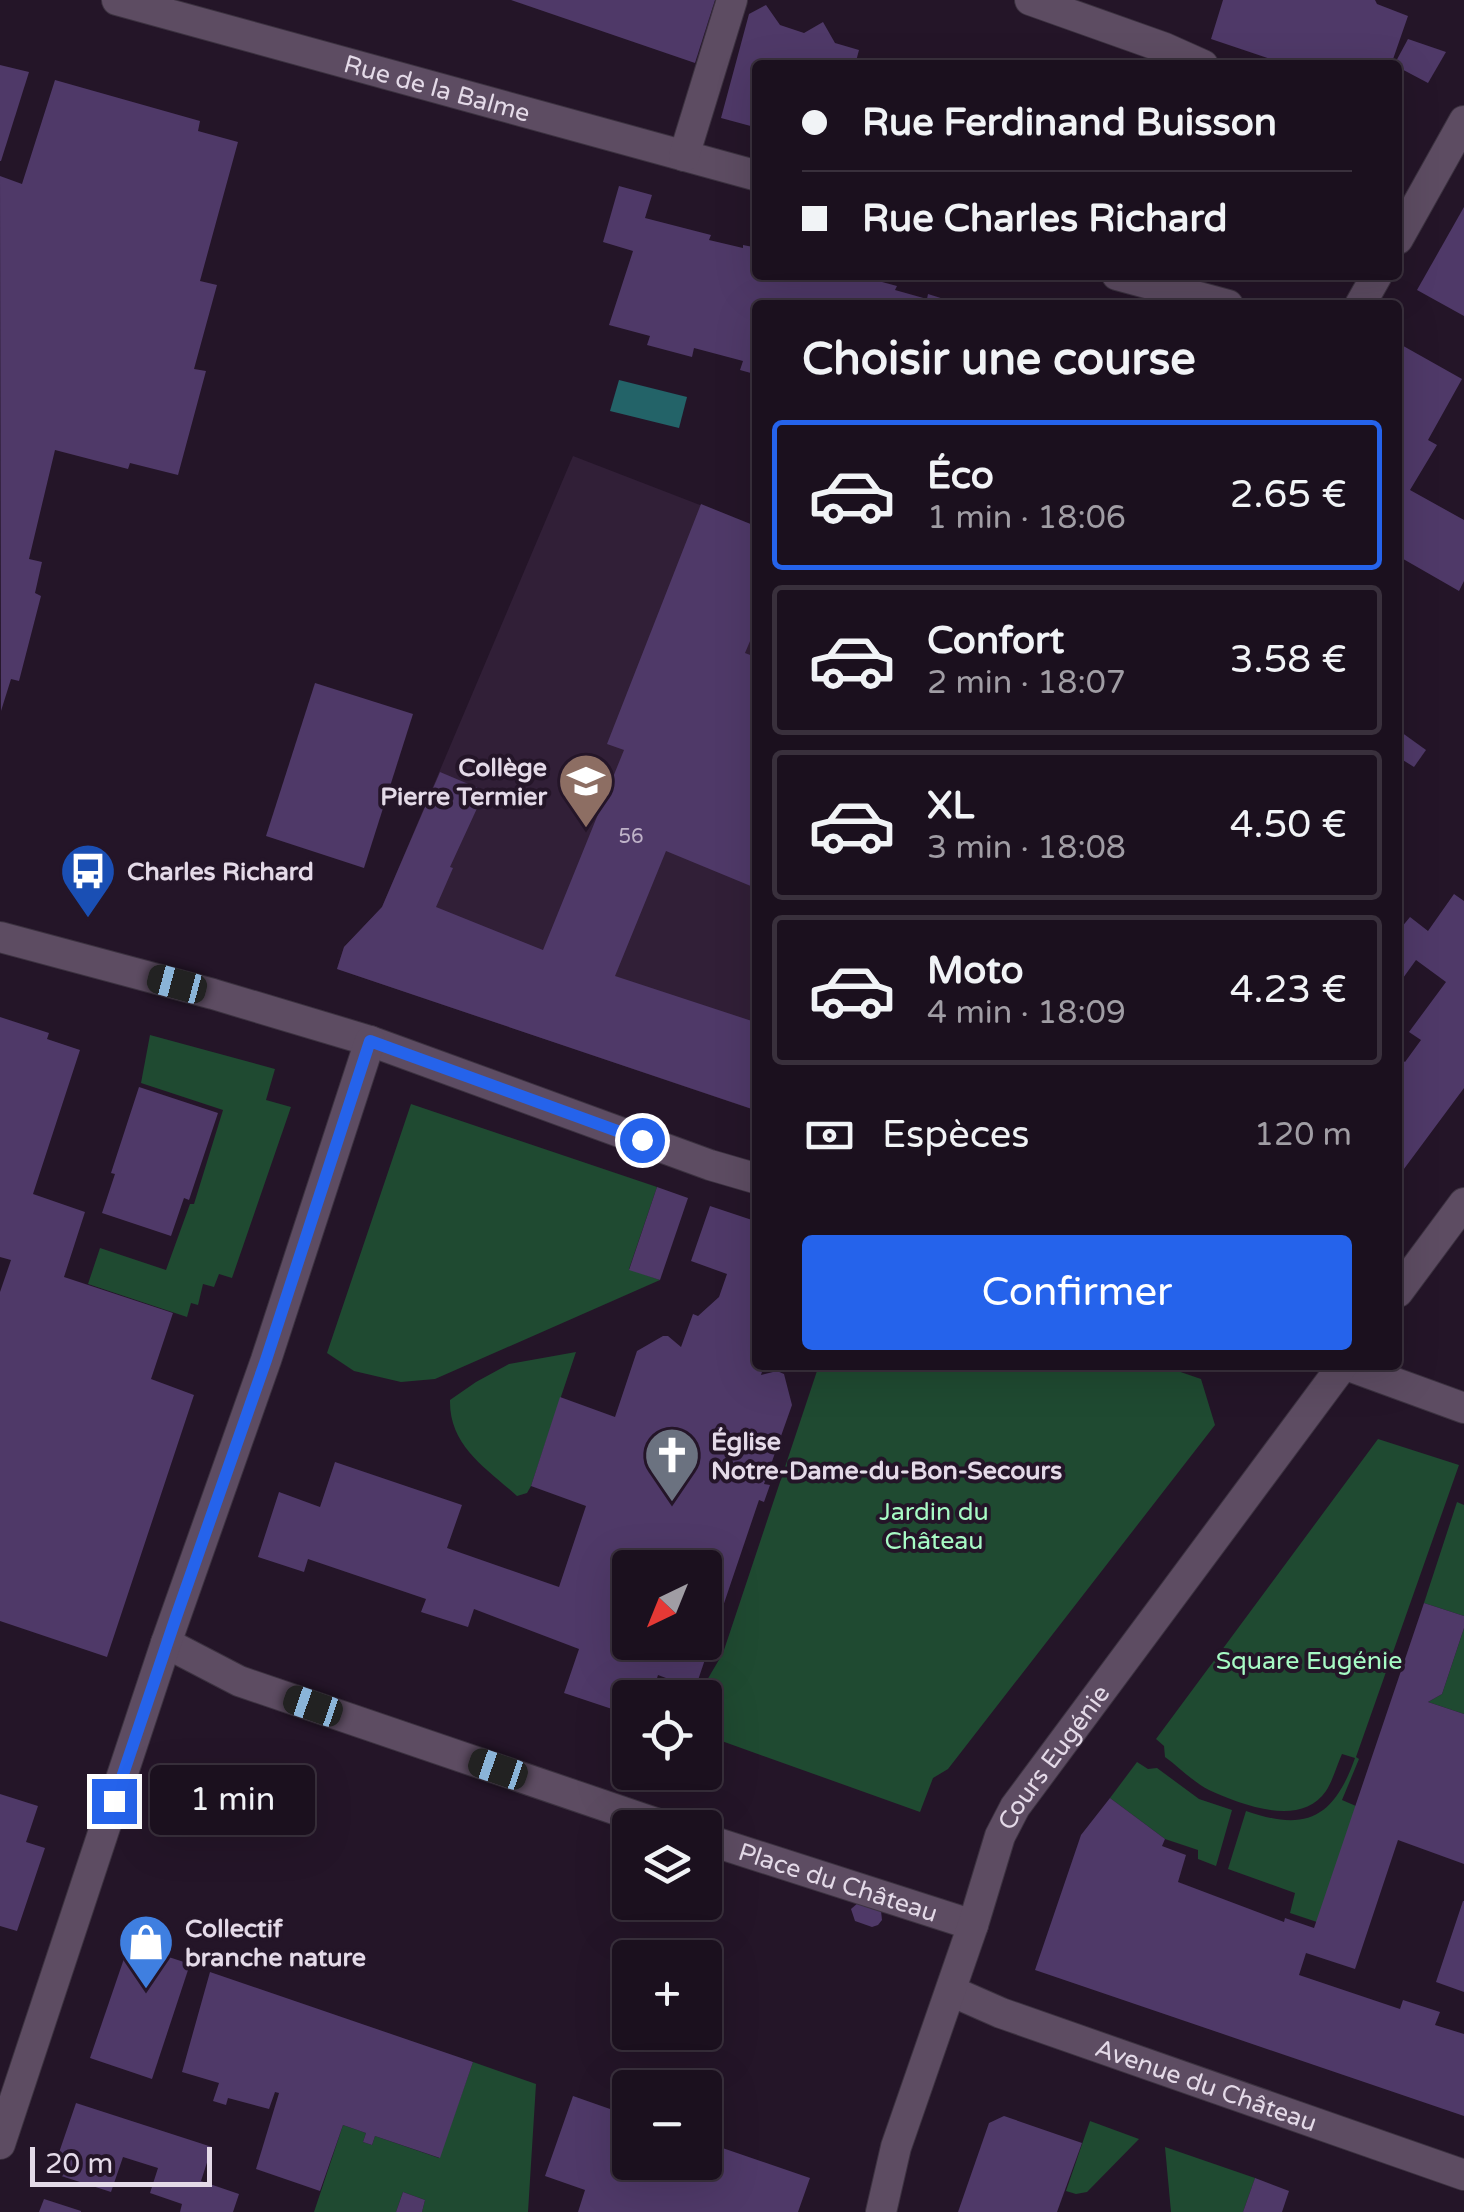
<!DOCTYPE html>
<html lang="fr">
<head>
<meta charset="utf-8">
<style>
	:root { --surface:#1b101e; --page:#281e2b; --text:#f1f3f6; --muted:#a09da4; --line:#39303c; --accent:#2563eb }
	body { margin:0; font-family:"Varela Round",sans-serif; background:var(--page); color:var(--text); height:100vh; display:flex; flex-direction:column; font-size:38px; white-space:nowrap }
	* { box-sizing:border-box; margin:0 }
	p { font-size:32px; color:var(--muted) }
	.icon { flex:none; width:55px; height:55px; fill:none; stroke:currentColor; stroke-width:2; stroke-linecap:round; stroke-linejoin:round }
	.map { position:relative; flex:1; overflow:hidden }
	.sheet { position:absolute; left:752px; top:300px; width:650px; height:1070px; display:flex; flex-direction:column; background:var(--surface); border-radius:10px; box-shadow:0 10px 40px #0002,0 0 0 2px var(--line) }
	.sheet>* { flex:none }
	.hud { position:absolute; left:752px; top:60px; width:650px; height:220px; border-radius:10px; box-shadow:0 10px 40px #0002,0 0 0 2px var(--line); display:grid; align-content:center; height:220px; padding:0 50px; background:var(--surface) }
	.needle { width:65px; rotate:223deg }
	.fabs { position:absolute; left:612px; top:1550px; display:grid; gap:20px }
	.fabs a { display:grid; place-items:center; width:110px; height:110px; border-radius:10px; background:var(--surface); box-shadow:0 10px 40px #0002,0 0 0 2px var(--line); font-size:50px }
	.scale { position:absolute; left:30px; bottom:25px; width:182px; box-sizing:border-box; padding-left:10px; border:5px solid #e4dae8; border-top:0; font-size:28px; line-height:35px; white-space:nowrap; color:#e4dae8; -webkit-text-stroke:8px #241528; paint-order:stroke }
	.end { position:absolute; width:45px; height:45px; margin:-22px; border:12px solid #2563eb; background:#fff; box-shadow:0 0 0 5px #fff }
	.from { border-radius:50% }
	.bubble { position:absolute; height:70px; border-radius:10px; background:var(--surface); box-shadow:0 10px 40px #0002,0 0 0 2px var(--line); font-size:32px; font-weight:600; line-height:70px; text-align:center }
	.car { position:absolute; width:30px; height:60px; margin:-30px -15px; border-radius:12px; box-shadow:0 0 8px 2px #0007; background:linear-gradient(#222 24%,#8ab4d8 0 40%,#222 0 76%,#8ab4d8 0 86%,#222 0) }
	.hud b { display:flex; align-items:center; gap:35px; height:95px; font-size:38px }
	.hud b+b { border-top:2px solid var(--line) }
	.hud i { width:25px; height:25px; background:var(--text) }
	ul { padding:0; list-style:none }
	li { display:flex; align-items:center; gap:30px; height:150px; margin:0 20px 15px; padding:0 30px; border:5px solid var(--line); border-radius:10px }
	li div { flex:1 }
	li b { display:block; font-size:38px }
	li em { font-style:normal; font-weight:600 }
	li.active { border-color:var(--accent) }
	li>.icon { width:90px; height:90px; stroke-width:1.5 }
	h2 { padding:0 50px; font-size:45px; line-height:120px }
	.pay { display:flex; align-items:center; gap:25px; height:110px; padding:0 50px; font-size:38px }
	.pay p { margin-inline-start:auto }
	.action { display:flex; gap:20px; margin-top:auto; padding:20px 50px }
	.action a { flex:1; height:115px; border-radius:10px; background:var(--accent); color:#fff; font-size:40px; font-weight:600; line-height:115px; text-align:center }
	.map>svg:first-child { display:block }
	.built { fill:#311f37 }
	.green { fill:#1f4a31 }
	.water { fill:#236368 }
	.building { fill:#4f3968; fill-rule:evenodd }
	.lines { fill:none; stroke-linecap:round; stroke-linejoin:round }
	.minor-casing { stroke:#3c3240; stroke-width:32 }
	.minor { stroke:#5d4c62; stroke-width:30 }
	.route { stroke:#2563eb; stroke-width:12 }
	.labels { text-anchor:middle; stroke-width:8; stroke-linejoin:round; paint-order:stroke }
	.number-label { font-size:20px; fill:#bfb2c8 }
	.street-label { font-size:25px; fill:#e4dae8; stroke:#241528 }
	.poi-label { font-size:25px; font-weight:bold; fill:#e4dae8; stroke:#241528; text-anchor:start }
	.park-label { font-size:25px; fill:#a7fbc5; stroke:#241528 }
</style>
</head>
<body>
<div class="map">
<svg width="1464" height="2212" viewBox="0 0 1464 2212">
	<rect width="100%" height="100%" fill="#241528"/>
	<path class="built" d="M573 456 757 527V1111L337 969 344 947 382 907Z"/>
	<g class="green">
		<path d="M150 1035 275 1069 266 1100 291 1107 232 1278 219 1274 214 1287 203 1284 198 1305 191 1303 187 1317 88 1284 100 1248 166 1270 190 1204H194L223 1110 141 1083Z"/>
		<path d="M411 1104 657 1187 629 1269 660 1280 435 1379 401 1382 354 1371 327 1353Z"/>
		<path d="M576 1352 531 1486 527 1493 517 1496C486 1468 449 1446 450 1400L476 1382 509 1364Z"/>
		<path d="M819 1365H1160L1201 1379 1215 1425 948 1769 933 1778 920 1812 705 1735V1698L697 1697 723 1653Z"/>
		<path d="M1378 1439 1459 1465 1356 1757 1359 1759 1342 1800 1356 1806 1317 1922 1290 1913 1295 1893 1228 1869 1246 1811C1306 1832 1334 1818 1355 1758L1342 1754C1337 1765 1333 1780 1326 1791 1301 1828 1242 1805 1209 1790 1193 1782 1179 1767 1165 1757L1164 1746 1156 1739Z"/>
		<path d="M1457 1502 1464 1505V1616L1424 1603Z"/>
		<path d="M1464 1628V1714L1428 1702 1442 1694Z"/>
		<path d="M1137 1762 1148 1769 1157 1768 1199 1799 1232 1810 1216 1866 1198 1859V1850L1165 1839 1110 1798Z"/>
		<path d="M473 2062 536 2084 528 2212H422L425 2200 403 2192 396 2212H314L343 2125 366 2133 363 2142 372 2145 375 2136 439 2158Z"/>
		<path d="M1090 2121 1139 2139 1087 2192 1076 2194 1066 2191Z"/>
		<path d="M1165 2147 1255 2178 1243 2212H1171Z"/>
	</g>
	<path class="water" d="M619 380 687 397 679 428 610 411Z"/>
	<g class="building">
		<path d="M511 0H715L695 63Z"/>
		<path d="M1223 0H1375L1377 4 1408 16 1391 65H1288L1211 39Z"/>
		<path d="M766 5 780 25 804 33 823 22 835 43 859 50 855 65H758V128L721 118 749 14Z"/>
		<path d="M1408 39 1446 52 1428 83 1394 65Z"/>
		<path d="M0 65 29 72 1 161H0Z"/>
		<path d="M55 80 200 121 198 131 238 142 200 281 217 285 194 369 206 371 178 475 130 463 128 469 55 450 29 559 42 562 35 593 41 596 19 681 11 679 1 711 0 176 22 184Z"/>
		<path d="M619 186 652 195 645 218 711 235 709 240 743 248V245L758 248V275H856L897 286 895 290 927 299 928 294 963 305H758V375L740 370 743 361 694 348 692 357 647 345 650 336 609 325 633 251 603 242Z"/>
		<path d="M1464 207V316L1417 290Z"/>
		<path d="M1398 343 1462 379 1428 440 1437 445 1410 490 1464 520V581L1459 591 1398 556Z"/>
		<path d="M701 504 758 527V622L745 653 758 658V889L666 851 615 976 758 1023V1111L337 969 344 947 382 907 440 772 485 791 450 867 453 868 436 907 543 950 624 750 607 744Z"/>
		<path d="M315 683 413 714 364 868 266 836Z"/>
		<path d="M1401 732 1426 750 1414 767 1398 757V738Z"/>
		<path d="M1454 894 1464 901V1088L1398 1177V1057L1405 1062 1421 1040 1409 1032 1446 982 1416 960 1398 985V925L1401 928 1410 917 1428 931Z"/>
		<path d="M0 1017 49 1033 47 1039 80 1050 33 1194 85 1212 64 1277 173 1313 151 1379 194 1395 107 1657 0 1621V1292L11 1260 0 1257Z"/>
		<path d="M139 1087 218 1113 189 1200 184 1198 171 1236 102 1213 115 1174 111 1173Z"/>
		<path d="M657 1187 688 1198 660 1280 629 1270Z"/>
		<path d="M710 1206 758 1222V1292L753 1305 758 1309V1365H764L761 1375 777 1371 784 1374 792 1405 764 1484 770 1485 764 1502 759 1500 695 1689 658 1675 651 1698H630V1715L564 1693 579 1649 474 1609 468 1627 421 1612 426 1599 308 1559 304 1572 258 1557 279 1492 320 1507 335 1462 462 1505 447 1548 559 1587 586 1506 531 1486 560 1397 615 1417 637 1351 663 1336H668L681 1347 693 1314 698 1316 719 1297 727 1274 691 1261ZM630 1568H705V1642H630Z"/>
		<path d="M1424 1603 1464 1616V1628L1442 1694 1428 1702 1464 1714V1864L1398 1840 1355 1969 1306 1953 1299 1975 1400 2009 1403 2000 1440 2012 1435 2025 1464 2034V2116L1035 1970 1081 1835 1110 1798 1165 1839 1162 1846 1186 1855 1178 1882 1284 1922 1285 1918 1314 1928Z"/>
		<path d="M0 1794 38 1806 26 1842 45 1848 17 1931 0 1926Z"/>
		<path d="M1463 1901H1464V1992L1436 1982Z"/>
		<path d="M859 1902 881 1911 882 1920 878 1925 872 1927 855 1921 851 1909Z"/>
		<path d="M129 1944 190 1964 152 2079 90 2058Z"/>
		<path d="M210 1972 473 2062 440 2158 375 2136 372 2145 363 2142 366 2133 343 2125 320 2191 256 2169 279 2093 275 2092 269 2109 228 2098 226 2105 213 2101 219 2083 182 2072Z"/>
		<path d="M573 2096 630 2116V2162H705V2142L810 2178 798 2212H578L585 2190 545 2176Z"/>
		<path d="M76 2103 212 2147 201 2181 239 2194 233 2212H180L182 2204 150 2193 158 2168 123 2157 111 2192 52 2173Z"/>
		<path d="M1004 2116 1082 2143 1057 2212H958L989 2123Z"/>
		<path d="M1255 2178 1289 2191 1282 2212H1243Z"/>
		<path d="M403 2192 425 2200 422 2212H396Z"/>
		<path d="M44 2199 81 2211V2212H39Z"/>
	</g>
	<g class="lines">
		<g class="minor-casing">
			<g id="minor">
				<path id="s1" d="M117 0 758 176"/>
				<path d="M1030 0 1165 48 1203 65"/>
				<path d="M684 156 732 0"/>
				<path d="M1398 239 1464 121"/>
				<path d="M1117 275 1228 305"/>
				<path d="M1360 305 1377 275"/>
				<path d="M0 937 213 994 370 1041 710 1165 758 1179"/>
				<path d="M1398 1292 1464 1203"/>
				<path d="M1346 1365 1464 1408"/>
				<path d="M166 1643 239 1681 670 1828"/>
				<path id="s2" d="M705 1839 973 1925"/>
				<path id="s3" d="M951 1991 1001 2013 1464 2175"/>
				<path d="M0 2144 166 1643 266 1360 370 1041"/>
				<path id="s4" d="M881 2212 896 2147 973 1925 1000 1836 1015 1807 1343 1365"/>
			</g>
		</g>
		<use href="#minor" class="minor"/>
	</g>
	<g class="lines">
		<path class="route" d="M114 1801 176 1617 266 1360 370 1041 642 1140"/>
	</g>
	<defs>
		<g id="school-pin" transform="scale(2.875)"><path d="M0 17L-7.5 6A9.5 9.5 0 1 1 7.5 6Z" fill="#8d6e63" stroke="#241528"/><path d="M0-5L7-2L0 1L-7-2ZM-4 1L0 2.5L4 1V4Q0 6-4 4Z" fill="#fff"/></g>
		<g id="bus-pin" transform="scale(2.875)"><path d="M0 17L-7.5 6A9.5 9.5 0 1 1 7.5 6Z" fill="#1a4fb4" stroke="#241528"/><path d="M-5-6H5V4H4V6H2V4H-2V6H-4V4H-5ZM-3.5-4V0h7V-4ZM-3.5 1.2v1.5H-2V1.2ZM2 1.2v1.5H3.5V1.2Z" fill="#fff"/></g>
		<g id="church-pin" transform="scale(2.875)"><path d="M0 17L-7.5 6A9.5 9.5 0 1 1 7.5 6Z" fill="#6b7280" stroke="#241528"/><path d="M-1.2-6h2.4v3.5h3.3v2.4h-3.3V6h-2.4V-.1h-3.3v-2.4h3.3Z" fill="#fff"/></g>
		<g id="shop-pin" transform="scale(2.875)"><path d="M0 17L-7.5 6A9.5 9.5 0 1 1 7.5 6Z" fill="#3f7fe0" stroke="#241528"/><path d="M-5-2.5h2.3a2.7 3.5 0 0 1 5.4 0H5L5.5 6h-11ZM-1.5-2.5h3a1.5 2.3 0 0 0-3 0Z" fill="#fff"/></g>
	</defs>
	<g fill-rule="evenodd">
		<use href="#school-pin" x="586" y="781"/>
		<use href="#bus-pin" x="88" y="871"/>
		<use href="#church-pin" x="672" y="1455"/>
		<use href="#shop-pin" x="146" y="1942"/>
	</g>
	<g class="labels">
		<g class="number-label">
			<text x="631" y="843">56</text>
		</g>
		<g class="street-label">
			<text dy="9" stroke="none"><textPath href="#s1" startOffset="332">Rue de la Balme</textPath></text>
			<text dy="9" stroke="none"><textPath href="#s4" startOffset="490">Cours Eugénie</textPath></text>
			<text dy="9" stroke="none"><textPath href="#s2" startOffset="140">Place du Château</textPath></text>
			<text dy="9" stroke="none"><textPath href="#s3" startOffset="272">Avenue du Château</textPath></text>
		</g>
		<g class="poi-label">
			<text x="547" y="776" text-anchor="end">Collège<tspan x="547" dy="29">Pierre Termier</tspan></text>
			<text x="127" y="880">Charles Richard</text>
			<text x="711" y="1450">Église<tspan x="711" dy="29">Notre-Dame-du-Bon-Secours</tspan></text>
			<text x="185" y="1937">Collectif<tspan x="185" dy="29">branche nature</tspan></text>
		</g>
		<g class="park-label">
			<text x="934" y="1520">Jardin du<tspan x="934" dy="29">Château</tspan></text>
			<text x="1309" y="1669">Square Eugénie</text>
		</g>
	</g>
</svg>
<div class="fabs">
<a><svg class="needle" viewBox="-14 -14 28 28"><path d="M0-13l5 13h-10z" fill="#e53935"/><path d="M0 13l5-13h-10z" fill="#a09da4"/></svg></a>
<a><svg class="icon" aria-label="locate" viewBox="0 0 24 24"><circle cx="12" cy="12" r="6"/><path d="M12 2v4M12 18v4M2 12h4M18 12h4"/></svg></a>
<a><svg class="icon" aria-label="layers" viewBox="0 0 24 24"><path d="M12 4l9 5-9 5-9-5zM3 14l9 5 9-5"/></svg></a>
<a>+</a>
<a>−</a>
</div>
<div class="scale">20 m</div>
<i class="end from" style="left:642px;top:1140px"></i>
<i class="end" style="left:114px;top:1801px"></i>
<div class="bubble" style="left:150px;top:1765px;width:165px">1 min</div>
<i class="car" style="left:177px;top:984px;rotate:285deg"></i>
<i class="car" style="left:313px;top:1706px;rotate:289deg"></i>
<i class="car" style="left:498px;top:1769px;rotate:289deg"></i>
<div class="hud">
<b><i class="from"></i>Rue Ferdinand Buisson</b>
<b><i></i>Rue Charles Richard</b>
</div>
<section class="sheet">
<h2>Choisir une course</h2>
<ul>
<li class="active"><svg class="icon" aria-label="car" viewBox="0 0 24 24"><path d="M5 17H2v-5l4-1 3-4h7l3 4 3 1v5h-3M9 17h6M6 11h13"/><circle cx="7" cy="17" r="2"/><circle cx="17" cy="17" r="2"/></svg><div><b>Éco</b><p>1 min · 18:06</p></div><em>2.65 €</em></li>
<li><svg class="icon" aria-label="car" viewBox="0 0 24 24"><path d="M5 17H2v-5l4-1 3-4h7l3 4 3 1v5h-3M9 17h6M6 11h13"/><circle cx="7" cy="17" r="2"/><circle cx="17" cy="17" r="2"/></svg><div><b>Confort</b><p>2 min · 18:07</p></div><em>3.58 €</em></li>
<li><svg class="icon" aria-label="car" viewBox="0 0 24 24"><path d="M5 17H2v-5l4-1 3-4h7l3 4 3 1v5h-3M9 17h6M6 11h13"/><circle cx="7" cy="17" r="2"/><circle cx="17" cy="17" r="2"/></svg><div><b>XL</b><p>3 min · 18:08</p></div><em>4.50 €</em></li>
<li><svg class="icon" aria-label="car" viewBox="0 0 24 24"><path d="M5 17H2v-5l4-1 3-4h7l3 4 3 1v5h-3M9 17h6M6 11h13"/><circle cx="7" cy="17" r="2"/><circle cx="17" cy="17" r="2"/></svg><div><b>Moto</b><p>4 min · 18:09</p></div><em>4.23 €</em></li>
</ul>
<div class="pay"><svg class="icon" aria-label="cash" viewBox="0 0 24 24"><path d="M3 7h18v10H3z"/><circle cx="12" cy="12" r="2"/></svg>Espèces<p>120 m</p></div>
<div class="action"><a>Confirmer</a></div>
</section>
</div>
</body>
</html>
